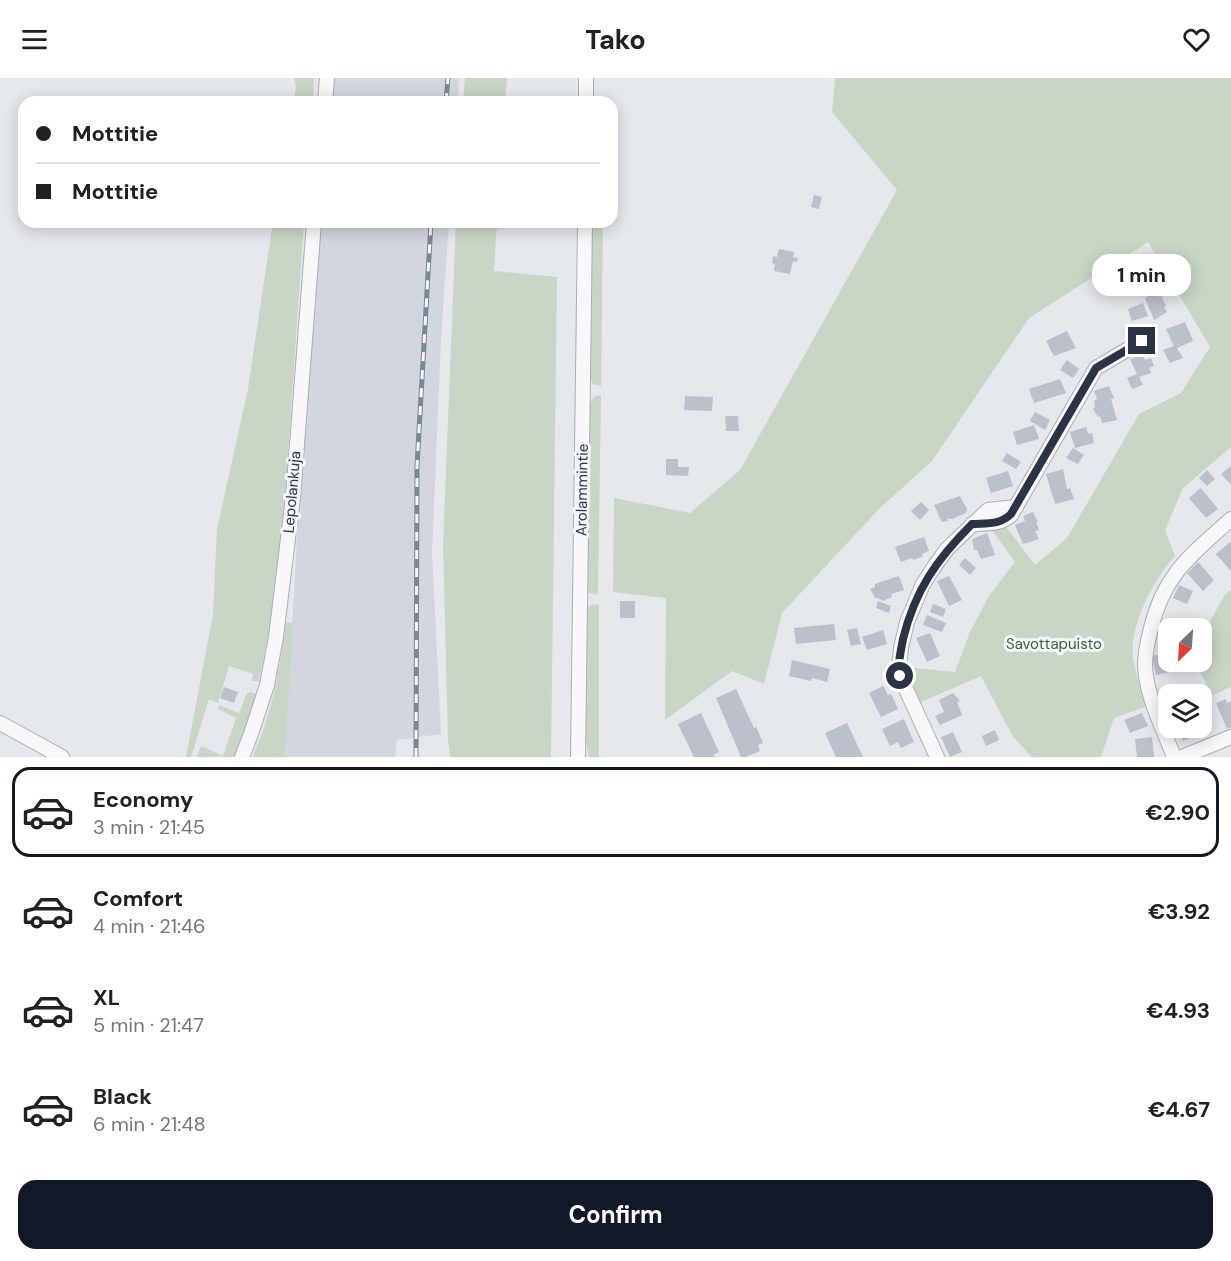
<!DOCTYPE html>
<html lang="en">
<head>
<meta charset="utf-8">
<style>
	:root { --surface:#fff; --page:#f6f6f6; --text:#202124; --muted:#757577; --line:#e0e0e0; --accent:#111827 }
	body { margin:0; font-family:"DM Sans",sans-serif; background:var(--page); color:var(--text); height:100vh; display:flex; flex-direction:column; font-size:22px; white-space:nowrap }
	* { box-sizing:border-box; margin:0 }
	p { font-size:20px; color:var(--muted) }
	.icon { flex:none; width:33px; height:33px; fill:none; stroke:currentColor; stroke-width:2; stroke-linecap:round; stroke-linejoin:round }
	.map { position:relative; height:679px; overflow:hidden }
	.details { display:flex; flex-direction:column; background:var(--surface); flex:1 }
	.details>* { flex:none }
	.guide { position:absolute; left:18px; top:18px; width:600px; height:132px; border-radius:18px; box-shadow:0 3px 15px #0003; display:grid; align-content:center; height:132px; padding:0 18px; background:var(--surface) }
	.needle { width:39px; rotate:205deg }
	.controls { position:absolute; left:1158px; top:540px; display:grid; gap:12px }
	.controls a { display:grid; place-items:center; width:54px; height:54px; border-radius:12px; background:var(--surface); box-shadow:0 3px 15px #0003; font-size:30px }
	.end { position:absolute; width:27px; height:27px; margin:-14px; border:8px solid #2b3445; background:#fff; box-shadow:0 0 0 3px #fff }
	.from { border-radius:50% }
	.bubble { position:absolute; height:42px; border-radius:18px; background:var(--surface); box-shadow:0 3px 15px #0003; font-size:20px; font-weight:700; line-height:42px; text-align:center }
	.guide b { display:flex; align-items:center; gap:21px; height:57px; font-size:22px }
	.guide b+b { border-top:2px solid var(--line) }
	.guide i { width:15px; height:15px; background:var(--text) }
	ul { padding:10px 0 0; list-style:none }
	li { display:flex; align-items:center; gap:18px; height:90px; margin:0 12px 9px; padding:0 6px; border:3px solid transparent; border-radius:18px }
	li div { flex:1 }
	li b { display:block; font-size:22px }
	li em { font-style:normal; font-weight:700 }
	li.on { border-color:var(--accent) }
	li>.icon { width:54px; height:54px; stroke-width:1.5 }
	.button { display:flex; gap:12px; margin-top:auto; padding:12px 18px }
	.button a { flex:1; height:69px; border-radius:18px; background:var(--accent); color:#fff; font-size:24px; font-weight:700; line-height:69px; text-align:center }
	header { display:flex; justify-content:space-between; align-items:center; height:78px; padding:0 18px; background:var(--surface); font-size:27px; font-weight:700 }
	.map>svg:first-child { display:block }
	.built { fill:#d2d6de }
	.green { fill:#c9d6c5 }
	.building { fill:#bbc0ca }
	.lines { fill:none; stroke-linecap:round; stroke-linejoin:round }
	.minor-casing { stroke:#a9aeb7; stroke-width:16 }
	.minor { stroke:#f7f8fa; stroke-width:14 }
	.rail-casing { stroke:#7d8696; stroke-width:5 }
	.rail { stroke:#f4f6f9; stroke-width:3; stroke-dasharray:9; stroke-linecap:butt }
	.route { stroke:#2b3445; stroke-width:8 }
	.labels { text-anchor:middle; stroke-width:6; stroke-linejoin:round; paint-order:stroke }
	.street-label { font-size:15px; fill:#2b3445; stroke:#f4f6f9 }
	.park-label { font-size:15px; fill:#3f6138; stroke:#f4f6f9 }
</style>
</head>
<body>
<header><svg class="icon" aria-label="menu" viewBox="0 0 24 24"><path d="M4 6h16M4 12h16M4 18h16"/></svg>Tako<svg class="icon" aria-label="heart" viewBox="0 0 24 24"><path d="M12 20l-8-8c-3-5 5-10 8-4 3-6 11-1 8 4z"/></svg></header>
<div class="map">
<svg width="1231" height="679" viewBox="0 0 1231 679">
	<rect width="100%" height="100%" fill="#e4e7ec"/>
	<g class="built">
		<path d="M335 0H459L458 24H330Z"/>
		<path d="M318 144H449L441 260 432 475 441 656 397 662 395 679H285L302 368Z"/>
	</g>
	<g class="green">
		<path d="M294 0H314L313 24H294L296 9Z"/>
		<path d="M465 0H507L505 24H463Z"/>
		<path d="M835 0H1231V369L1183 410 1165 452 1175 478C1154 501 1129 547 1133 579 1135 595 1142 612 1147 628L1114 640 1101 679H1032L1013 659 981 598 919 625 907 589 955 594 970 554 989 518 1015 484 991 451 1007 450 1035 487 1067 460 1139 336 1181 315 1210 269 1148 164 1029 240 932 383 879 431 782 535 764 606 732 593 665 642 666 520 613 514 614 420 690 435 740 392 897 112 832 34Z"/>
		<path d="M273 144H304L285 420 272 539 259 603H252L253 596 229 588 218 625 209 621 191 679H186L213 536 217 451 248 311Z"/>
		<path d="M456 144H497L494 193 557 199 551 679H450L448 661 443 466Z"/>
		<path d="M590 144H603L601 308 593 306 589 301Z"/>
		<path d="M601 317 598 517 589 515 587 512 589 326 595 318Z"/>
		<path d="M1231 512V609L1212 618 1195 584H1202V558L1224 518Z"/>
		<path d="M599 526V679H589L586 663 587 530 590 527Z"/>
		<path d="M286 544 293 545 285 679H252C272 637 280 590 286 544Z"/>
		<path d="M250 614 257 616 250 642 236 679H197L201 668 223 678 236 640 218 631 219 627 239 635 247 615Z"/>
	</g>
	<g class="building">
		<path d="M814 117 822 119 819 131 811 129Z"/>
		<path d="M779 171 794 174 793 179 798 180 797 184 793 183 790 196 774 193 775 186 772 185 773 178 777 179Z"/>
		<path d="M1155 214 1159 219 1161 217 1166 228 1164 229 1167 234 1154 242 1145 220Z"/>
		<path d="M1143 225 1148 238 1132 243 1128 231Z"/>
		<path d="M1185 244 1193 263 1177 270 1183 280 1170 285 1163 272 1174 268 1166 251Z"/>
		<path d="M1067 253 1076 270 1054 278 1046 263Z"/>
		<path d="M1143 277 1145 282 1151 280 1154 288 1149 290 1151 295 1139 299 1143 307 1132 311 1127 300 1137 296 1130 281Z"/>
		<path d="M1067 282 1079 291 1073 300 1060 292Z"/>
		<path d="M1060 301 1066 315 1034 325 1029 311Z"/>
		<path d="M1109 308 1114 320 1111 321 1117 342 1102 345 1100 338 1098 339 1093 331 1095 329 1094 323 1097 321 1094 313Z"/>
		<path d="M685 318 713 319 712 333 684 332Z"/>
		<path d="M1035 334 1050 342 1045 352 1030 343Z"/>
		<path d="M725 338H738L739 353H726Z"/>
		<path d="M1034 347 1039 361 1017 367 1013 354Z"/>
		<path d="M1086 349 1088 356 1092 355 1094 365 1075 370 1070 354Z"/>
		<path d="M1073 370 1084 377 1078 386 1066 380Z"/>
		<path d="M1007 375 1021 384 1016 391 1002 383Z"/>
		<path d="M666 381H678V389H689L688 398 666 397Z"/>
		<path d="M1231 388V407L1221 396Z"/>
		<path d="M1063 391 1067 411 1070 410 1074 421 1055 426 1046 396Z"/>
		<path d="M1207 392 1215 401 1207 408 1199 400Z"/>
		<path d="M1008 393 1013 408 991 415 986 400Z"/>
		<path d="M1201 410 1218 431 1206 440 1189 420Z"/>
		<path d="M960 418 967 431 966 435 952 441 947 440 948 443 942 444 934 427Z"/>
		<path d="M921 424 929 432 920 442 911 433Z"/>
		<path d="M1033 434 1038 444H1036L1039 452 1035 453 1039 461 1023 466 1015 447 1025 443 1023 438Z"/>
		<path d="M987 455 995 477 981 481 977 472H974L972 461Z"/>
		<path d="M924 459 929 473 922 476 923 478 914 482 912 480 901 484 895 469Z"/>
		<path d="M1230 464 1231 465V493L1216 476Z"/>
		<path d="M965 480 976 490 970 497 959 487Z"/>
		<path d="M1198 484 1214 502 1203 513 1187 495Z"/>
		<path d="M899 498 904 512 891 516 892 519 883 523 878 520H875L870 511 875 509V506Z"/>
		<path d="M949 498 962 522 949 528 937 503Z"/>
		<path d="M1179 507 1193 513 1187 526 1173 520Z"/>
		<rect x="620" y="523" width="15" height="17"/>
		<path d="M878 523 891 528 889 535 876 530Z"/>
		<path d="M933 526 946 531 943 539 930 534Z"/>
		<path d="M927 537 946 545 942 554 923 547Z"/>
		<path d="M834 546 836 562 796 566 794 550Z"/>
		<path d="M857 550 861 566 851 568 847 552Z"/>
		<path d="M883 552 887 566 867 572 862 559Z"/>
		<path d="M930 555 940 578 927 584 916 560Z"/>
		<path d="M1168 574V584H1181L1183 591 1156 597 1152 578Z"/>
		<path d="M792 582 830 591 827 604 812 600 811 603 789 598Z"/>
		<path d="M883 608 888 617 891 616 898 631 881 639 869 615Z"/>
		<path d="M224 609 238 614 234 625 220 620Z"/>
		<path d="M736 611 754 650 756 649 763 665 758 667 760 673 746 679H741L716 620Z"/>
		<path d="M953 615 960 623 957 624 962 637 940 647 935 638 944 634 939 622Z"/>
		<path d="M1226 621 1227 625 1231 623V649L1227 651 1216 625Z"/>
		<path d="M701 635 719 674 713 677 715 679H694L678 646Z"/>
		<path d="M1142 635 1148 648 1130 655 1124 642Z"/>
		<path d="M904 641 914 664 901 670 898 664 890 668 882 651Z"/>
		<path d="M1202 642 1206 653 1183 663 1177 650H1202Z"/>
		<path d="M847 645 863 679H836L825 655Z"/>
		<path d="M995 652 999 662 986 668 982 658Z"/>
		<path d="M953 654 962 674 950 679 941 659Z"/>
		<path d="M1152 659 1154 679H1137L1135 661Z"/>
	</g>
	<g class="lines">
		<g class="minor-casing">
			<g id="minor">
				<path d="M325 24 327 0"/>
				<path d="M586 24V0"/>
				<path d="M972 446C987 445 1000 447 1011 437L1096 290 1142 263"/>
				<path d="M0 645 62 679"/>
				<path d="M242 679 251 656 267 607 276 559 293 419 314 144"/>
				<path d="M578 679 585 144"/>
				<path d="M937 679 900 598 899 592 901 570 907 544 923 506 934 489 947 471 988 432 1016 429"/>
				<path d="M1174 679C1163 650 1146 618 1145 587 1145 575 1148 562 1151 550 1164 496 1192 476 1231 441"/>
				<path d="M1182 679 1231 659"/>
			</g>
		</g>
		<use href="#minor" class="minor"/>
		<g class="rail-casing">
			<g id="rail">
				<path d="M446 24 448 0"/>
				<path d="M416 679 417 388 431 144"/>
			</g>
		</g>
		<use href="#rail" class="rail"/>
	</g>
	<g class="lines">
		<path class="route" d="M900 598C897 586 901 573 903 561 915 512 937 481 972 446 987 445 1000 447 1011 436L1096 290 1142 263"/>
	</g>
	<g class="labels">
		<g class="street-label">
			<text transform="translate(582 412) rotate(-89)" y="5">Arolammintie</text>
			<text transform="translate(292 414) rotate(-85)" y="5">Lepolankuja</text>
		</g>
		<g class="park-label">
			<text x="1054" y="571">Savottapuisto</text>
		</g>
	</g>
</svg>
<div class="controls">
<a><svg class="needle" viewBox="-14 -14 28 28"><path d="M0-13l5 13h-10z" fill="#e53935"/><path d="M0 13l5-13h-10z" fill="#757577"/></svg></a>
<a><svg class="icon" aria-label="layers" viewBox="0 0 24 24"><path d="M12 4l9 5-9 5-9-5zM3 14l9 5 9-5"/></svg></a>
</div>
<i class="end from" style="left:900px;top:598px"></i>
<i class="end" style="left:1142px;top:263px"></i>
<div class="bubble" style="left:1092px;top:176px;width:99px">1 min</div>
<div class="guide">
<b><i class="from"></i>Mottitie</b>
<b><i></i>Mottitie</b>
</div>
</div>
<section class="details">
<ul>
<li class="on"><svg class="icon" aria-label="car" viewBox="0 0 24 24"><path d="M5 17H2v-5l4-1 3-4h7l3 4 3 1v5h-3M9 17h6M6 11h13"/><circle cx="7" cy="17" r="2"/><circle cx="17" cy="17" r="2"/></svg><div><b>Economy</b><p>3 min · 21:45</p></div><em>€2.90</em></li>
<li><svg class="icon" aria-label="car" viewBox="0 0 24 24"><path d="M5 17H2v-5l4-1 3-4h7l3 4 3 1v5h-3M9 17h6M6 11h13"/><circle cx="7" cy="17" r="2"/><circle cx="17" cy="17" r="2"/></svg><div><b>Comfort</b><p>4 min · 21:46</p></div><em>€3.92</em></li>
<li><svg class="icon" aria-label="car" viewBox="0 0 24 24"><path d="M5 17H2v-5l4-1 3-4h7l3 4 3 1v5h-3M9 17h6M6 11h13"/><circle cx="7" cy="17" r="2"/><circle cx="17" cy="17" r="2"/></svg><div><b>XL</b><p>5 min · 21:47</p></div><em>€4.93</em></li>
<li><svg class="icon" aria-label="car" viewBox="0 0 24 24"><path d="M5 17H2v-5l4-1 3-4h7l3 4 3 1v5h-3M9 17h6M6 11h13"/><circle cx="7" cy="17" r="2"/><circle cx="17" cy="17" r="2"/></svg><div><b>Black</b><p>6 min · 21:48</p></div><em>€4.67</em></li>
</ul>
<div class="button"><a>Confirm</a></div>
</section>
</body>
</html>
